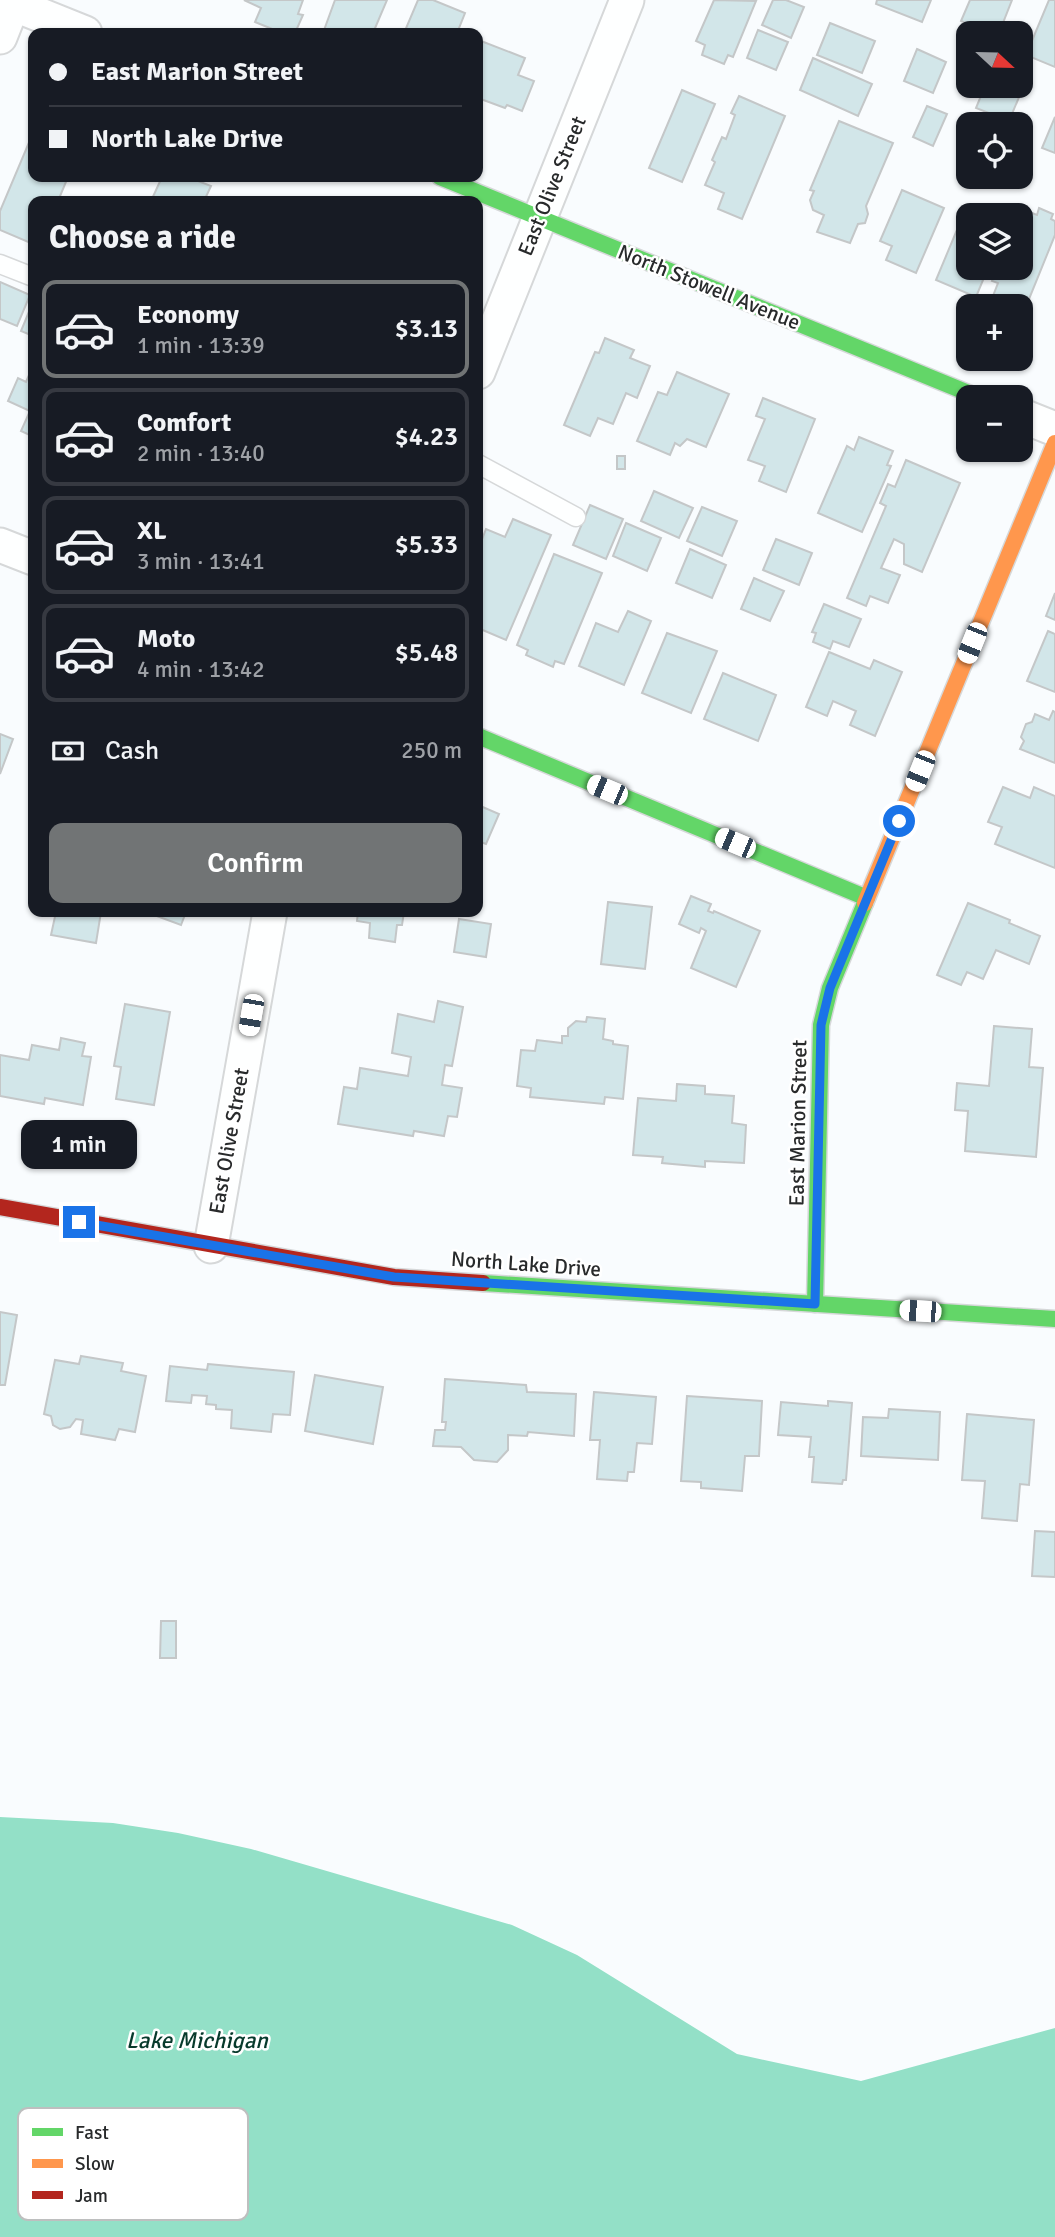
<!DOCTYPE html>
<html lang="en">
<head>
<meta charset="utf-8">
<style>
	:root { --surface:#171b24; --page:#20242c; --text:#f1f3f6; --muted:#9ea1a6; --line:#363941; --accent:#717475 }
	body { margin:0; font-family:Signika,sans-serif; background:var(--page); color:var(--text); height:100vh; display:flex; flex-direction:column; font-size:26px; white-space:nowrap }
	* { box-sizing:border-box; margin:0 }
	p { font-size:23px; color:var(--muted) }
	.icon { flex:none; width:38px; height:38px; fill:none; stroke:currentColor; stroke-width:2; stroke-linecap:round; stroke-linejoin:round }
	.map { position:relative; flex:1; overflow:hidden }
	.drawer { position:absolute; left:28px; top:196px; width:455px; height:721px; display:flex; flex-direction:column; background:var(--surface); border-radius:14px; box-shadow:0 2px 5px #0004 }
	.drawer>* { flex:none }
	.hud { position:absolute; left:28px; top:28px; width:455px; height:154px; border-radius:14px; box-shadow:0 2px 5px #0004; display:grid; align-content:center; height:154px; padding:0 21px; background:var(--surface) }
	.needle { width:46px; rotate:112deg }
	.tools { position:absolute; left:956px; top:21px; display:grid; gap:14px }
	.tools a { display:grid; place-items:center; width:77px; height:77px; border-radius:14px; background:var(--surface); box-shadow:0 2px 5px #0004; font-size:35px }
	.end { position:absolute; width:32px; height:32px; margin:-16px; border:9px solid #1a73e8; background:#fff; box-shadow:0 0 0 4px #fff }
	.from { border-radius:50% }
	.bubble { position:absolute; height:49px; border-radius:14px; background:var(--surface); box-shadow:0 2px 5px #0004; font-size:23px; font-weight:600; line-height:49px; text-align:center }
	.car { position:absolute; width:21px; height:42px; margin:-21px -10px; border-radius:9px; box-shadow:0 0 5px 2px #0007; background:linear-gradient(#fff 24%,#345 0 40%,#fff 0 76%,#345 0 86%,#fff 0) }
	.hud b { display:flex; align-items:center; gap:24px; height:66px; font-size:26px }
	.hud b+b { border-top:2px solid var(--line) }
	.hud i { width:18px; height:18px; background:var(--text) }
	ul { padding:0; list-style:none }
	li { display:flex; align-items:center; gap:21px; height:98px; margin:0 14px 10px; padding:0 7px; border:4px solid var(--line); border-radius:14px }
	li div { flex:1 }
	li b { display:block; font-size:26px }
	li em { font-style:normal; font-weight:600 }
	li.selected { border-color:var(--accent) }
	li>.icon { width:63px; height:63px; stroke-width:1.5 }
	h2 { padding:0 21px; font-size:32px; line-height:84px }
	.pay { display:flex; align-items:center; gap:18px; height:77px; padding:0 21px; font-size:26px }
	.pay p { margin-inline-start:auto }
	.button { display:flex; gap:14px; margin-top:auto; padding:14px 21px }
	.button a { flex:1; height:80px; border-radius:14px; background:var(--accent); color:#fff; font-size:28px; font-weight:600; line-height:80px; text-align:center }
	.map>svg:first-child { display:block }
	.water { fill:#93e0c7 }
	.building { fill:#d2e6e9; stroke:#c4c7c8; stroke-width:2 }
	.lines { fill:none; stroke-linecap:round; stroke-linejoin:round }
	.lane-casing { stroke:#d6d8d9; stroke-width:21 }
	.street-casing { stroke:#d6d8d9; stroke-width:37 }
	.fast-casing { stroke:#d6d8d9; stroke-width:19 }
	.slow-casing { stroke:#d6d8d9; stroke-width:19 }
	.jam-casing { stroke:#d6d8d9; stroke-width:19 }
	.lane { stroke:#feffff; stroke-width:18 }
	.street { stroke:#feffff; stroke-width:33 }
	.fast { stroke:#63d668; stroke-width:16 }
	.slow { stroke:#ff974d; stroke-width:16 }
	.jam { stroke:#b3261e; stroke-width:16 }
	.route { stroke:#1a73e8; stroke-width:9 }
	.labels { text-anchor:middle; stroke-width:5; stroke-linejoin:round; paint-order:stroke }
	.street-label { font-size:21px; fill:#282a2b; stroke:#fff }
	.water-label { font-size:23px; font-style:italic; fill:#073a2c; stroke:#fff }
	.key { fill:#fff; stroke:#bebfbf; stroke-width:2 }
	.key-label { font-size:19px; fill:#282a2b }
</style>
</head>
<body>
<div class="map">
<svg width="1055" height="2237" viewBox="0 0 1055 2237">
	<rect width="100%" height="100%" fill="#f9fcfe"/>
	<path class="water" d="M0 1817 113 1823 178 1833 251 1849 512 1925 577 1955 737 2054 861 2081 1055 2028V2237H0Z"/>
	<g class="building">
		<path d="M244 0H303L298 14 303 15 295 33H282L255 22 261 8Z"/>
		<path d="M335 0H387L373 33H323Z"/>
		<path d="M418 0H433L465 13 457 33H404Z"/>
		<path d="M714 0 756 1 733 57 728 55 724 64 702 55 705 45 696 41Z"/>
		<path d="M773 0H786L804 7 791 38 762 25Z"/>
		<path d="M877 0H931L922 22 876 4Z"/>
		<path d="M970 0H1012L999 33H991L961 21Z"/>
		<path d="M1049 0H1055V67L1026 55Z"/>
		<path d="M830 23 875 41 862 73 817 55Z"/>
		<path d="M758 30 788 42 776 70 747 58Z"/>
		<path d="M481 41 525 58 518 75 534 81 522 111 507 105 505 108 478 98V49Z"/>
		<path d="M917 49 946 62 933 93 904 81Z"/>
		<path d="M813 58 872 84 858 116 800 90Z"/>
		<path d="M985 86H1010L1022 90 1009 121 976 108Z"/>
		<path d="M682 90 715 104 682 182 649 168Z"/>
		<path d="M739 96 785 116 742 219 718 209 724 193 705 185 715 162 712 160 722 137 726 139 735 115 731 113Z"/>
		<path d="M927 106 947 114 933 146 913 137Z"/>
		<path d="M1055 117V153L1042 148Z"/>
		<path d="M839 121 893 143 866 206 868 214 865 223 858 224 850 243 817 232 824 215 813 210 810 200 814 191 810 190Z"/>
		<path d="M33 133V177H68L58 201H33V244L0 230V211Z"/>
		<path d="M162 177H188L211 186 204 201H151Z"/>
		<path d="M902 190 944 208 916 273 886 260 892 246 880 241Z"/>
		<path d="M1039 208 1053 214 1051 219 1055 221V235L1025 309 993 296 998 283 992 281 997 268H1020V222L1022 223 1027 211 1037 215Z"/>
		<path d="M959 225 968 228V268H988L976 297 936 280Z"/>
		<path d="M0 282 30 295 17 326 0 319Z"/>
		<path d="M33 302V336L21 331Z"/>
		<path d="M605 338 634 350 630 358 650 366 637 398 626 393 613 424 598 418 590 436 564 425 595 352 599 353Z"/>
		<path d="M33 366V441L32 436 21 431 30 411 8 401 18 378 26 382Z"/>
		<path d="M677 372 729 394 706 447 687 439 680 446 675 443 670 455 637 441 658 392 667 395Z"/>
		<path d="M763 398 815 419 786 492 759 481 765 466 748 460 765 419 756 416Z"/>
		<path d="M859 437 893 451 887 465 891 466 862 532 818 513 847 446 854 450Z"/>
		<rect x="617" y="456" width="8" height="13"/>
		<path d="M906 460 960 483 922 572 904 564V544L894 539 881 568 900 575 888 603 870 596 866 606 847 598 886 506 880 503 888 484 895 487Z"/>
		<path d="M654 491 693 508 679 538 641 521Z"/>
		<path d="M590 505 623 519 606 559 573 545Z"/>
		<path d="M702 507 737 521 722 556 687 541Z"/>
		<path d="M513 519 551 535 506 640 478 628V550L486 529 505 537Z"/>
		<path d="M626 523 661 538 647 571 613 556Z"/>
		<path d="M776 539 812 553 799 585 763 570Z"/>
		<path d="M690 549 726 565 712 598 676 583Z"/>
		<path d="M554 554 602 573 564 664 555 661 553 667 526 655 528 650 517 645Z"/>
		<path d="M754 578 784 591 770 621 741 609Z"/>
		<path d="M1055 593V620L1046 616Z"/>
		<path d="M824 604 861 619 849 647 833 641 830 649 813 642 816 633 812 632Z"/>
		<path d="M628 611 651 621 624 685 579 666 596 623 618 632Z"/>
		<path d="M1048 631 1055 634V692L1027 681Z"/>
		<path d="M667 633 717 651 691 713 642 693Z"/>
		<path d="M829 652 870 669 874 660 902 672 875 736 850 725 856 711 833 701 827 716 806 707Z"/>
		<path d="M723 673 776 695 758 741 704 719Z"/>
		<path d="M1053 711 1055 712V763L1020 749 1024 741 1021 737 1026 724 1032 722 1035 714 1049 720Z"/>
		<path d="M0 734 13 739 0 774Z"/>
		<path d="M1003 787 1030 798 1034 787 1055 796V868L995 844 1002 827 988 822Z"/>
		<path d="M478 805 499 814 486 844 478 841Z"/>
		<path d="M691 896 711 904 708 911 713 913 714 911 760 931 736 987 691 968 706 931 701 928 699 933 679 924Z"/>
		<path d="M608 902 652 907 645 969 601 964Z"/>
		<path d="M968 903 1010 920 1009 923 1040 936 1029 964 996 950 983 979 967 972 961 985 937 975Z"/>
		<path d="M56 912H101L96 943 51 935Z"/>
		<path d="M146 912H186L181 925Z"/>
		<path d="M358 912H404L402 925H397L395 942 369 938 370 923 357 921Z"/>
		<path d="M459 919 491 924 486 957 454 952Z"/>
		<path d="M438 1001 463 1007 452 1066 445 1065 442 1085 462 1088 457 1117 448 1116 444 1136 414 1131 413 1136 338 1124 344 1087 357 1089 360 1068 408 1076 411 1057 392 1053 398 1014 434 1022Z"/>
		<path d="M125 1004 170 1012 154 1105 116 1099 121 1067 114 1066Z"/>
		<path d="M587 1017 605 1019 603 1039 613 1041V1044L628 1046 623 1099 605 1097 604 1104 530 1097 531 1088 517 1086 521 1050 535 1051 537 1040 562 1043V1036H568V1028L576 1021 586 1022Z"/>
		<path d="M994 1026 1032 1029 1029 1067 1043 1068 1036 1157 965 1151 968 1111 955 1110 957 1083 989 1086Z"/>
		<path d="M61 1038 85 1043 82 1056 91 1057 83 1105 45 1098 44 1104 0 1096V1055L29 1060 32 1045 59 1050Z"/>
		<path d="M677 1084 705 1086V1094L734 1096 732 1123 746 1125 744 1163 705 1161V1167L662 1163 663 1157 633 1155 638 1098 676 1101Z"/>
		<path d="M0 1312 17 1315 5 1385H0Z"/>
		<path d="M81 1356 123 1363 121 1371 146 1376 135 1432 119 1429 115 1440 81 1434 83 1420 76 1419 70 1427 60 1429 53 1425 51 1416 44 1414 55 1360 79 1364Z"/>
		<path d="M208 1364 294 1372 290 1415 273 1414 271 1432 231 1428 232 1410 216 1409V1405L206 1404 207 1396 192 1395 191 1403 166 1401 170 1366 207 1370Z"/>
		<path d="M315 1375 383 1387 373 1444 305 1431Z"/>
		<path d="M445 1379 526 1385 527 1392 576 1394 574 1436 528 1432 527 1436 508 1435V1450L497 1462 474 1460 461 1447 433 1446 435 1430H445L446 1422H442Z"/>
		<path d="M594 1392 656 1397 652 1444 637 1443 634 1472H628L627 1481 597 1479 600 1440H590Z"/>
		<path d="M687 1396 762 1401 759 1456H745L742 1491 701 1488V1482L681 1481Z"/>
		<path d="M828 1401 852 1403 846 1480H843L842 1484 812 1482 814 1457H809L811 1437 778 1435 781 1402 828 1406Z"/>
		<path d="M889 1409 940 1412 938 1460 861 1456 863 1417 888 1418Z"/>
		<path d="M967 1414 1034 1420 1029 1485 1020 1484 1017 1521 982 1518 985 1481 962 1480Z"/>
		<path d="M1035 1531 1055 1532V1577L1032 1576Z"/>
		<path d="M161 1621H176V1658H160Z"/>
	</g>
	<g class="lines">
		<g class="lane-casing">
			<g id="lane">
				<path d="M0 264 33 277"/>
				<path d="M478 464 576 517"/>
			</g>
		</g>
		<g class="street-casing">
			<g id="street">
				<path d="M3 0 85 33"/>
				<path d="M0 37 13 4"/>
				<path d="M478 372 627 0"/>
				<path d="M1020 415 1055 429"/>
				<path d="M0 545 33 558"/>
				<path d="M211 1246 270 912"/>
			</g>
		</g>
		<g class="fast-casing">
			<g id="fast">
				<path d="M440 177 978 397"/>
				<path d="M478 736 867 898"/>
				<path d="M483 1283 1055 1319"/>
				<path d="M815 1304 821 1025 830 988 865 903"/>
			</g>
		</g>
		<g class="slow-casing">
			<path id="slow" d="M865 903 1055 443"/>
		</g>
		<g class="jam-casing">
			<path id="jam" d="M0 1207 394 1277 483 1283"/>
		</g>
		<use href="#lane" class="lane"/>
		<use href="#street" class="street"/>
		<use href="#fast" class="fast"/>
		<use href="#slow" class="slow"/>
		<use href="#jam" class="jam"/>
	</g>
	<g class="lines">
		<path class="route" d="M79 1222 394 1277 815 1304 821 1025 830 988 899 821"/>
	</g>
	<g class="labels">
		<g class="street-label">
			<text transform="translate(552 186) rotate(-68)" y="7">East Olive Street</text>
			<text transform="translate(709 287) rotate(22)" y="7">North Stowell Avenue</text>
			<text transform="translate(798 1123) rotate(-89)" y="7">East Marion Street</text>
			<text transform="translate(229 1141) rotate(-80)" y="7">East Olive Street</text>
			<text transform="translate(526 1264) rotate(4)" y="7">North Lake Drive</text>
		</g>
		<g class="water-label">
			<text x="197" y="2048">Lake Michigan</text>
		</g>
	</g>
	<rect x="18" y="2108" width="230" height="112" rx="10" class="key"/>
	<rect x="32" y="2128" width="31" height="8" fill="#63d668"/>
	<rect x="32" y="2159" width="31" height="9" fill="#ff974d"/>
	<rect x="32" y="2191" width="31" height="8" fill="#b3261e"/>
	<g class="key-label">
		<text x="75" y="2139">Fast</text>
		<text x="75" y="2170">Slow</text>
		<text x="75" y="2202">Jam</text>
	</g>
</svg>
<div class="tools">
<a><svg class="needle" viewBox="-14 -14 28 28"><path d="M0-13l5 13h-10z" fill="#e53935"/><path d="M0 13l5-13h-10z" fill="#9ea1a6"/></svg></a>
<a><svg class="icon" aria-label="locate" viewBox="0 0 24 24"><circle cx="12" cy="12" r="6"/><path d="M12 2v4M12 18v4M2 12h4M18 12h4"/></svg></a>
<a><svg class="icon" aria-label="layers" viewBox="0 0 24 24"><path d="M12 4l9 5-9 5-9-5zM3 14l9 5 9-5"/></svg></a>
<a>+</a>
<a>−</a>
</div>
<i class="end from" style="left:899px;top:821px"></i>
<i class="end" style="left:79px;top:1222px"></i>
<div class="bubble" style="left:21px;top:1120px;width:116px">1 min</div>
<i class="car" style="left:972px;top:643px;rotate:202deg"></i>
<i class="car" style="left:920px;top:771px;rotate:202deg"></i>
<i class="car" style="left:607px;top:790px;rotate:293deg"></i>
<i class="car" style="left:735px;top:843px;rotate:293deg"></i>
<i class="car" style="left:251px;top:1015px;rotate:190deg"></i>
<i class="car" style="left:920px;top:1311px;rotate:274deg"></i>
<div class="hud">
<b><i class="from"></i>East Marion Street</b>
<b><i></i>North Lake Drive</b>
</div>
<section class="drawer">
<h2>Choose a ride</h2>
<ul>
<li class="selected"><svg class="icon" aria-label="car" viewBox="0 0 24 24"><path d="M5 17H2v-5l4-1 3-4h7l3 4 3 1v5h-3M9 17h6M6 11h13"/><circle cx="7" cy="17" r="2"/><circle cx="17" cy="17" r="2"/></svg><div><b>Economy</b><p>1 min · 13:39</p></div><em>$3.13</em></li>
<li><svg class="icon" aria-label="car" viewBox="0 0 24 24"><path d="M5 17H2v-5l4-1 3-4h7l3 4 3 1v5h-3M9 17h6M6 11h13"/><circle cx="7" cy="17" r="2"/><circle cx="17" cy="17" r="2"/></svg><div><b>Comfort</b><p>2 min · 13:40</p></div><em>$4.23</em></li>
<li><svg class="icon" aria-label="car" viewBox="0 0 24 24"><path d="M5 17H2v-5l4-1 3-4h7l3 4 3 1v5h-3M9 17h6M6 11h13"/><circle cx="7" cy="17" r="2"/><circle cx="17" cy="17" r="2"/></svg><div><b>XL</b><p>3 min · 13:41</p></div><em>$5.33</em></li>
<li><svg class="icon" aria-label="car" viewBox="0 0 24 24"><path d="M5 17H2v-5l4-1 3-4h7l3 4 3 1v5h-3M9 17h6M6 11h13"/><circle cx="7" cy="17" r="2"/><circle cx="17" cy="17" r="2"/></svg><div><b>Moto</b><p>4 min · 13:42</p></div><em>$5.48</em></li>
</ul>
<div class="pay"><svg class="icon" aria-label="cash" viewBox="0 0 24 24"><path d="M3 7h18v10H3z"/><circle cx="12" cy="12" r="2"/></svg>Cash<p>250 m</p></div>
<div class="button"><a>Confirm</a></div>
</section>
</div>
</body>
</html>
